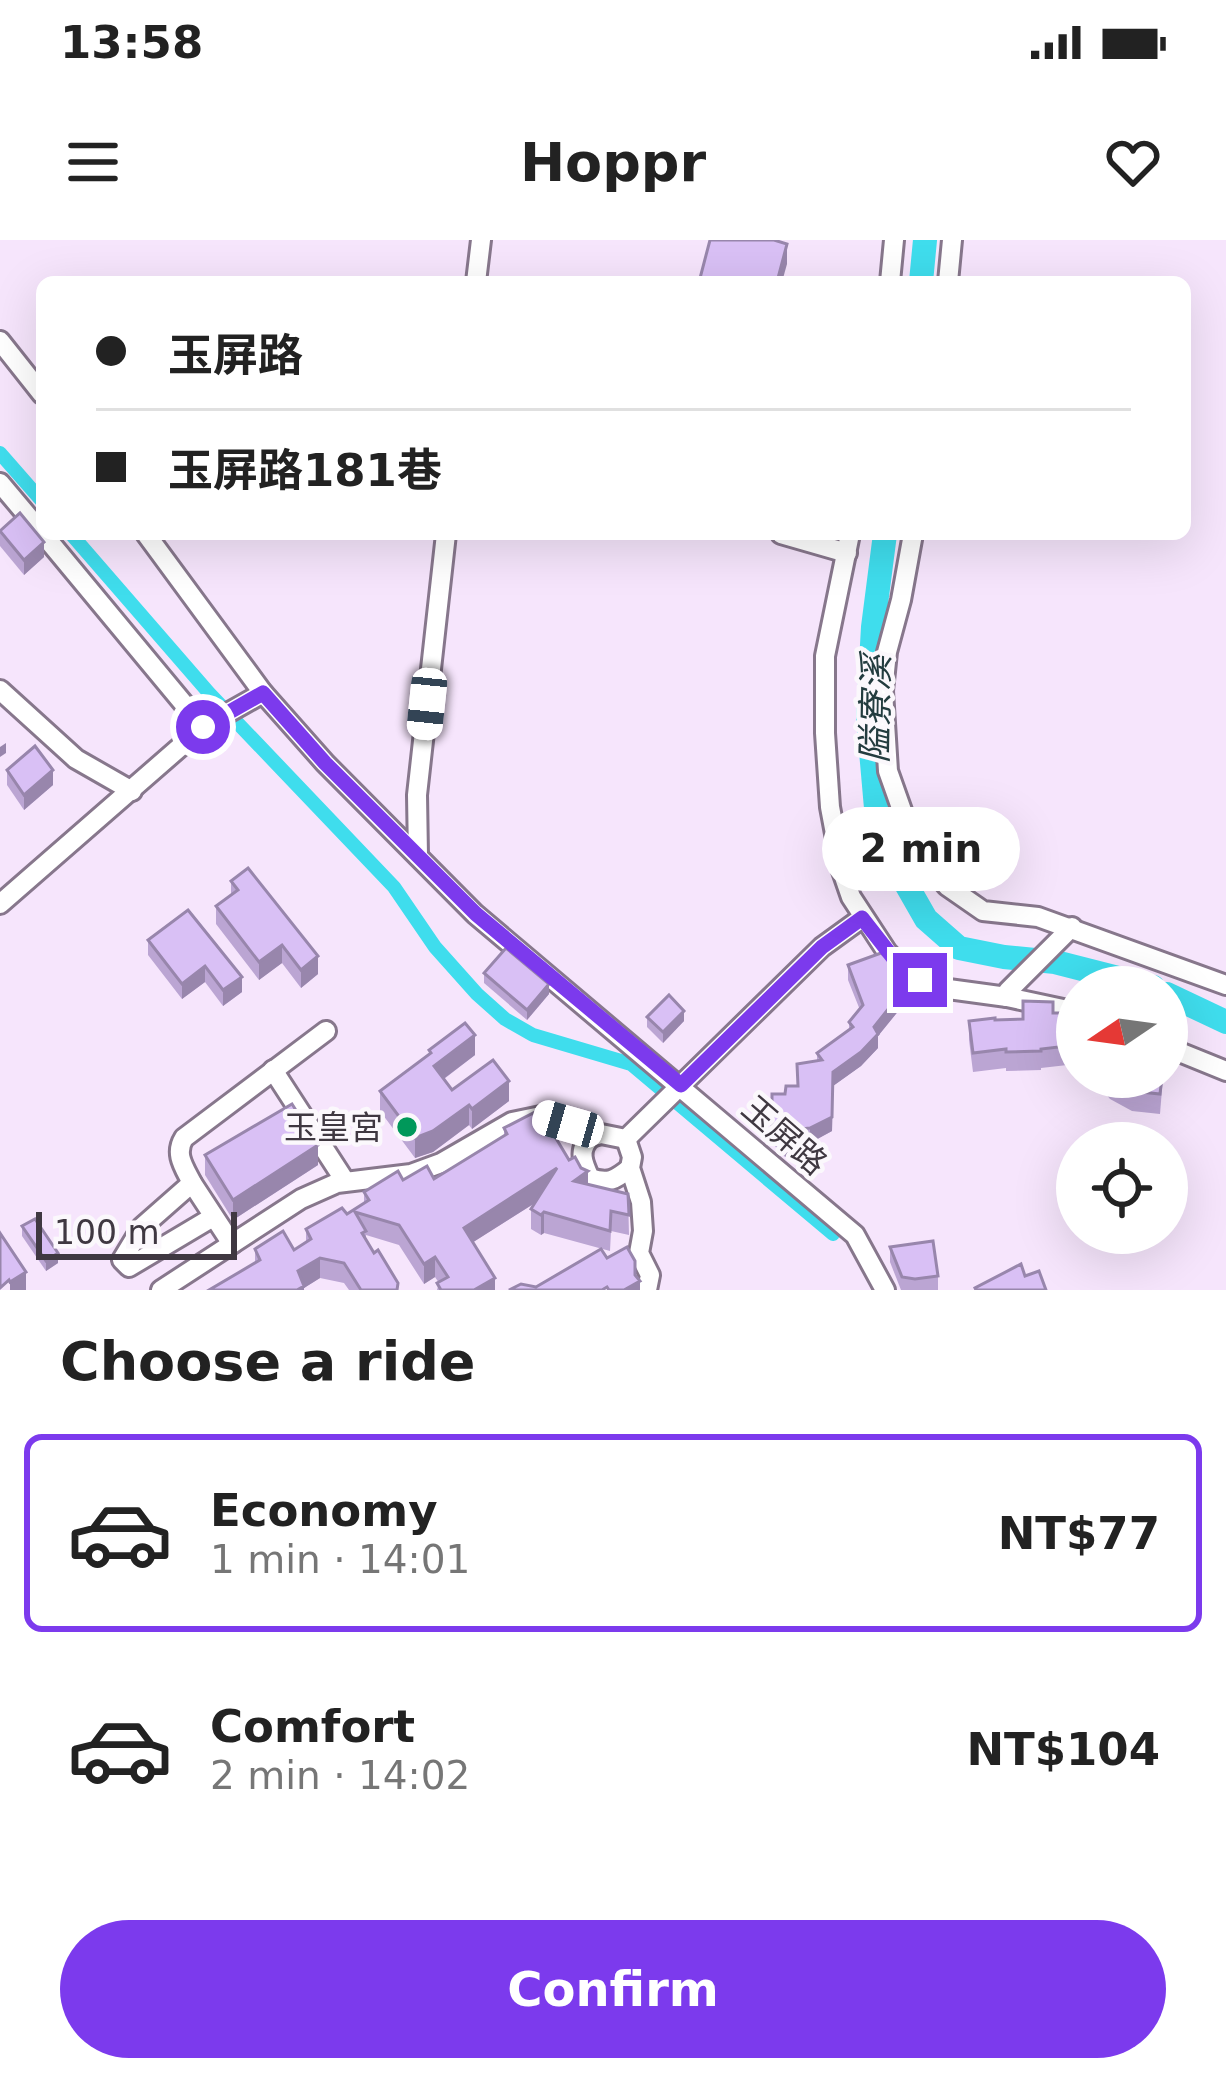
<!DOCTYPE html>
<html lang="en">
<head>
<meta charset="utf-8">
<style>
	:root { --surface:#fff; --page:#f2f2f2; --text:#222; --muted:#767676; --line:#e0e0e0; --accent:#7c3aed }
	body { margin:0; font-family:"DejaVu Sans","Noto Sans TC",sans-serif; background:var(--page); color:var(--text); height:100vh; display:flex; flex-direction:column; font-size:45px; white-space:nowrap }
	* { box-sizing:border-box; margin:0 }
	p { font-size:39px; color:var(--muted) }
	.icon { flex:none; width:66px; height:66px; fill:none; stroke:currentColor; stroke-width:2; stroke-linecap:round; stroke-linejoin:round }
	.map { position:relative; height:1050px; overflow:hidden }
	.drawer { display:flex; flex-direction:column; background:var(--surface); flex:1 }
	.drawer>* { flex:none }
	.guide { position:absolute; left:36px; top:36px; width:1155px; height:264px; border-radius:18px; box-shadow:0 12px 48px #0002; display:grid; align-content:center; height:264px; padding:0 60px; background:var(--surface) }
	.needle { width:78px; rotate:257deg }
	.buttons { position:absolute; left:1056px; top:726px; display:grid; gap:24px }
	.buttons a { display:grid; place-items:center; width:132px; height:132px; border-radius:50%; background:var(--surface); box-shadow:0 12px 48px #0002; font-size:60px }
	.scale { position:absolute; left:36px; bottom:30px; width:201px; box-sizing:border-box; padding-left:12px; border:6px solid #3f3841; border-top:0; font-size:33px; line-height:42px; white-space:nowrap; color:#3f3841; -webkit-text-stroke:9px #fbf8fc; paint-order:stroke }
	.end { position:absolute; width:54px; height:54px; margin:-27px; border:15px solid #7c3aed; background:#fff; box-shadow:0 0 0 6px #fff }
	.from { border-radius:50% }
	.bubble { position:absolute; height:84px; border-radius:42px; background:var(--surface); box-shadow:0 12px 48px #0002; font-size:39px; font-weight:700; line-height:84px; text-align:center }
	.car { position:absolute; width:36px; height:72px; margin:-36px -18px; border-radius:15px; box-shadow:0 0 9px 3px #0007; background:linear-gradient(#fff 24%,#345 0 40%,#fff 0 76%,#345 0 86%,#fff 0) }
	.guide b { display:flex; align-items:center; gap:42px; height:114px; font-size:45px }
	.guide b+b { border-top:3px solid var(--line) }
	.guide i { width:30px; height:30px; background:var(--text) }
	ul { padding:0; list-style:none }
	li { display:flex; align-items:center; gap:36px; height:198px; margin:0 24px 18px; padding:0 36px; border:6px solid transparent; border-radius:18px }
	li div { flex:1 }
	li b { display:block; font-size:45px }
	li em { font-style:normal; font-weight:700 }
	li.selected { border-color:var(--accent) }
	li>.icon { width:108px; height:108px; stroke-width:1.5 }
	h2 { padding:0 60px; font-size:54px; line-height:144px }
	.cta { display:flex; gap:24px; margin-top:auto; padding:24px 60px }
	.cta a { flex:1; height:138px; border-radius:72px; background:var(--accent); color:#fff; font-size:48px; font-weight:700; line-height:138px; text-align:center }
	.status { display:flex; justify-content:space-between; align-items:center; height:84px; padding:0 60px; background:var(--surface); direction:ltr }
	.status svg { height:33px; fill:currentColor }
	header { display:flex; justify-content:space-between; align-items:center; height:156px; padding:0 60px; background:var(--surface); font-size:54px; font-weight:700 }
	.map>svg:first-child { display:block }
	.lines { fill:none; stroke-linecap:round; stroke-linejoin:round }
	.canal { stroke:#3fdded; stroke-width:14 }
	.river { stroke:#3fdded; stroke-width:24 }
	.minor-casing { stroke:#87778c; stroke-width:24 }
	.minor { stroke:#fff; stroke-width:18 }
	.wall { fill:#bba5d3 }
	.shaded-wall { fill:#9886ac }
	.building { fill:#d9c0f5; stroke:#9886ac; stroke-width:3 }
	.route { stroke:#7c3aed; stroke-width:15 }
	.poi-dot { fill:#00985a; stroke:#fbf8fc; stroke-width:4.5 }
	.labels { text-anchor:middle; stroke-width:9; stroke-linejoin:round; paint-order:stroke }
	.poi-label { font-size:33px; fill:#3f3841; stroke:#fbf8fc; text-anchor:end }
	.street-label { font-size:33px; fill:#3f3841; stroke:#fbf8fc }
	.water-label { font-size:36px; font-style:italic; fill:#233c3f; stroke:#fbf8fc }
</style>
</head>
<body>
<div class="status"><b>13:58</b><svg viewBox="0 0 49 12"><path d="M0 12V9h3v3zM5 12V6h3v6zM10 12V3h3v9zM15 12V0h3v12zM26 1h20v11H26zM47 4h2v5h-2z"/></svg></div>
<header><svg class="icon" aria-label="menu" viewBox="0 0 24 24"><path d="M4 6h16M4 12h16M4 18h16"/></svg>Hoppr<svg class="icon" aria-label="heart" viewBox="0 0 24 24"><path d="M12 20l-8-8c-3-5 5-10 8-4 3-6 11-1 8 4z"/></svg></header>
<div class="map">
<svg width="1226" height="1050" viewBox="0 0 1226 1050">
	<rect width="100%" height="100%" fill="#f6e5fc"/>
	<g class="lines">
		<g class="canal">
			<path d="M0 213 42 261"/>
			<path d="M71 294 209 453 394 647 435 707 477 754 505 779 533 795 631 824 833 994"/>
		</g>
		<g class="river">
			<path d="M921 42 925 0"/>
			<path d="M885 294 873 387 868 477 876 568 894 623 926 679 959 708 1004 717 1055 722 1153 747"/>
			<path d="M1167 754 1226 782"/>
		</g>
		<g class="minor-casing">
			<g id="minor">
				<path d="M476 42 481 0"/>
				<path d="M890 42 894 0"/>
				<path d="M948 42 952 0"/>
				<path d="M0 101 42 154"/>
				<path d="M0 243 42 293"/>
				<path d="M43 294 203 487 263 453"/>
				<path d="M146 294 263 453 325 523 475 674 855 995 885 1050"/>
				<path d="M781 294 847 313"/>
				<path d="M850 294 825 416V493L830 567 842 631 851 657 887 712 907 733 920 740 941 748 1007 757 1077 772"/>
				<path d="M913 294 901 360 887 412 883 451 888 531 916 610 947 646 983 671 1038 677 1226 745"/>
				<path d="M0 450 76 519 132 551"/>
				<path d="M418 616 417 555 446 294"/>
				<path d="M0 664 203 487"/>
				<path d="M1007 757 1008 751 1072 687"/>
				<path d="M1167 807 1226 831"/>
				<path d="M273 830 345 941"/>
				<path d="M591 897C577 910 583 923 590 938 609 944 615 940 630 928"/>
				<path d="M626 899 632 917 630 928 641 962 643 991 639 1013 650 1035 647 1050"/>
				<path d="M192 943 232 1004"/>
				<path d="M213 977 129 1027 122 1020 142 987 192 943C184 927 174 914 184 898L326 791"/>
				<path d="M161 1050 301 959 337 943 411 934 441 923 512 882 541 876 568 884 591 897 601 894 626 899 822 707 862 678"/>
			</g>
		</g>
		<use href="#minor" class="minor"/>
	</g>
	<g class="wall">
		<path d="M0 290 44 317 24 335 0 306Z"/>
		<path d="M7 530 53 545 24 570 7 545Z"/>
		<path d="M231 641 318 734 301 748 282 723 259 740 216 684V666L231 655Z"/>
		<path d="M188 670 242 752 223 766 205 742 182 759 148 715V700Z"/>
		<path d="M848 725 920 755 911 768 904 764 878 796V808L861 826 833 846 832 891 810 903H801V909L785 917 772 903V854H785L797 846 817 821V813L849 790V782L860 770 848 740Z"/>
		<path d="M484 733 549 754 527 780 484 743Z"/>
		<path d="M1053 773H1076V824L1041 828V830L1006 831V828L973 832 969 800V781L1023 779Z"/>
		<path d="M647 777 684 781 663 803 647 787Z"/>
		<path d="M429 810 475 815 444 839 452 850 509 861 472 889 469 885 433 912 415 918 380 871V851L429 815Z"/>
		<path d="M1092 837H1163L1160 874 1132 871 1110 859Z"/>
		<path d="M504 888 569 920 588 944 628 954 629 995 611 991 610 1011 544 993 541 995 531 989V969L535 963 473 1002 495 1050H437L439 1043 435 1037 424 1044 399 1005 366 995V1000L398 1050H349L344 1043 320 1038 304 1048V1050L255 1023V1009L294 1010 306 1003V989L347 974 364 963V952L403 940 434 939 504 896Z"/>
		<path d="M205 915 318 925 233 980 205 935Z"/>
		<path d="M22 986 58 1023 46 1031 22 996Z"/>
		<path d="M890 1007 938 1036V1050H901L890 1022Z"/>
	</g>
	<g class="shaded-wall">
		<path d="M787 4V24L782 42H777Z"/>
		<path d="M44 302V317L24 335V320Z"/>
		<path d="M6 503V513L0 517V507Z"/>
		<path d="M53 530V545L24 570V555Z"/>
		<path d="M282 705V723L259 740V722Z"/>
		<path d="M318 716V734L301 748V730Z"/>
		<path d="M205 726V742L182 759V744Z"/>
		<path d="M242 737V752L223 766V750Z"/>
		<path d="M920 740V755L911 768V754Z"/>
		<path d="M549 744V754L527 780V770Z"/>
		<path d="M904 749V764L878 796V808L861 826 833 846 832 891 810 903V888L833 832Z"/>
		<path d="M684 771V781L663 803V792Z"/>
		<path d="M475 795V815L434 846V826Z"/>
		<path d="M509 841V861L472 889V869Z"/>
		<path d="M469 865V885L433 912 415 918V898Z"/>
		<path d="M801 895V909L785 917V902Z"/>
		<path d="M318 905V925L233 980V960Z"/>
		<path d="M557 928V949L464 1008V988Z"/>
		<path d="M588 931V951L574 941Z"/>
		<path d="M544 972V993L541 995V975Z"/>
		<path d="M58 1013V1023L46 1031V1021Z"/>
		<path d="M435 1017V1037L424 1044V1024Z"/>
		<path d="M320 1018V1038L304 1048V1050H297L298 1031Z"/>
		<path d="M26 1032V1050H10V1042Z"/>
		<path d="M495 1038V1050H474Z"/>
		<path d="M640 1041V1050H624Z"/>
	</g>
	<g class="building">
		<path d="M710 0H774L787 4 777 42H699Z"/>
		<path d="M20 273 44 302 24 320 0 291Z"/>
		<path d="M35 506 53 530 24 555 7 530Z"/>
		<path d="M248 628 318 716 301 730 282 705 259 722 216 666 238 650 231 641Z"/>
		<path d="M188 670 242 737 223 750 205 726 182 744 148 700Z"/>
		<path d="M506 708 549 744 527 770 484 733Z"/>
		<path d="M881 713 900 730 920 740 911 754 904 749 874 787 878 794 861 812 833 832 832 877 810 888 800 889 801 895 785 902 772 889V854H785L786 846H798L797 824 822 820 817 813 853 787 849 782 863 765 848 725Z"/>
		<path d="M669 755 684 771 663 792 647 777Z"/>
		<path d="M1023 761 1053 762V773H1076V805L1041 809V811L1006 812V809L973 813 969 781 995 778V780L1023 779Z"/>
		<path d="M465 783 475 795 434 826 452 850 493 820 509 841 472 869 469 865 433 891 415 898 380 851 431 813 429 810Z"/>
		<path d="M1108 837H1162L1160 854 1132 851Z"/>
		<path d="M292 864 318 905 233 960 205 915Z"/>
		<path d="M539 870 569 920 575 917 581 928 588 931 574 941 628 954 629 975 611 971 610 991 544 972 541 975 531 969 557 928 464 988 495 1038 474 1050H441L437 1043 448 1037 435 1017 424 1024 399 985 355 972 366 991 362 993 374 1013 378 1010 398 1043 397 1050H361L344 1023 320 1018 298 1031 304 1046 297 1050H209L260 1020 255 1009 283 991 294 1010 311 999 306 989 342 968 347 974 369 960 364 952 398 931 403 940 427 926 434 939 507 894 504 888Z"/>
		<path d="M35 979 58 1013 46 1021 22 986Z"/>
		<path d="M0 993 26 1032 10 1042 9 1040 0 1048Z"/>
		<path d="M933 1001 938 1036 915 1039 902 1037 890 1007Z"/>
		<path d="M627 1007 635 1021V1035L640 1041 624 1050H609L607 1047 602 1050H509L521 1044 536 1047 601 1009 607 1018Z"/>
		<path d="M1021 1024 1025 1036 1039 1031 1046 1050H976L975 1048Z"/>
	</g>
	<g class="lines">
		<path class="route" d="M203 487 263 453 325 523 476 674 681 845 822 707 862 678 898 724 920 740"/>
	</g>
	<circle class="poi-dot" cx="407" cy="887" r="12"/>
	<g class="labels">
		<g class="poi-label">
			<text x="383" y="899">玉皇宮</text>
		</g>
		<g class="street-label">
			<text transform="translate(785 895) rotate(41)" y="12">玉屏路</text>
		</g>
		<g class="water-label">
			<text transform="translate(875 469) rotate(-89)" y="13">隘寮溪</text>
		</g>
	</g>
</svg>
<div class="buttons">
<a><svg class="needle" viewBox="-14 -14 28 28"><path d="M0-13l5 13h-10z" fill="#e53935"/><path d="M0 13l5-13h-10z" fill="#767676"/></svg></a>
<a><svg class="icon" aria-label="locate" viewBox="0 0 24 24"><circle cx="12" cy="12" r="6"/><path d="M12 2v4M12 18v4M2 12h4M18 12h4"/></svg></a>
</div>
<div class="scale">100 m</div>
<i class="end from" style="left:203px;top:487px"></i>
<i class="end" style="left:920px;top:740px"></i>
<div class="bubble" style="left:822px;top:567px;width:198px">2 min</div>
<i class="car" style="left:427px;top:464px;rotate:186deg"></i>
<i class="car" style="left:568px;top:884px;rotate:286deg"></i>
<div class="guide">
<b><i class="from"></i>玉屏路</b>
<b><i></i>玉屏路181巷</b>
</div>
</div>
<section class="drawer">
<h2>Choose a ride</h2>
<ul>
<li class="selected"><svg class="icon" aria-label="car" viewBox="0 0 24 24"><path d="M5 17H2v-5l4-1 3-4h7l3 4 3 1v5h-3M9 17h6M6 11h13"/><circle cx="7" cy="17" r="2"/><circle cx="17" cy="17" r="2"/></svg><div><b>Economy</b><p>1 min · 14:01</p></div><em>NT$77</em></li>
<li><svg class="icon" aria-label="car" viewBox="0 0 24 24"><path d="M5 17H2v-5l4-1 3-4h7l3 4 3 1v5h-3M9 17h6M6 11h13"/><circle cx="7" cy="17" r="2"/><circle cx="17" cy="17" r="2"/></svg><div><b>Comfort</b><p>2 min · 14:02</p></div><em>NT$104</em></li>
</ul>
<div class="cta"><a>Confirm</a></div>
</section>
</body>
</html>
